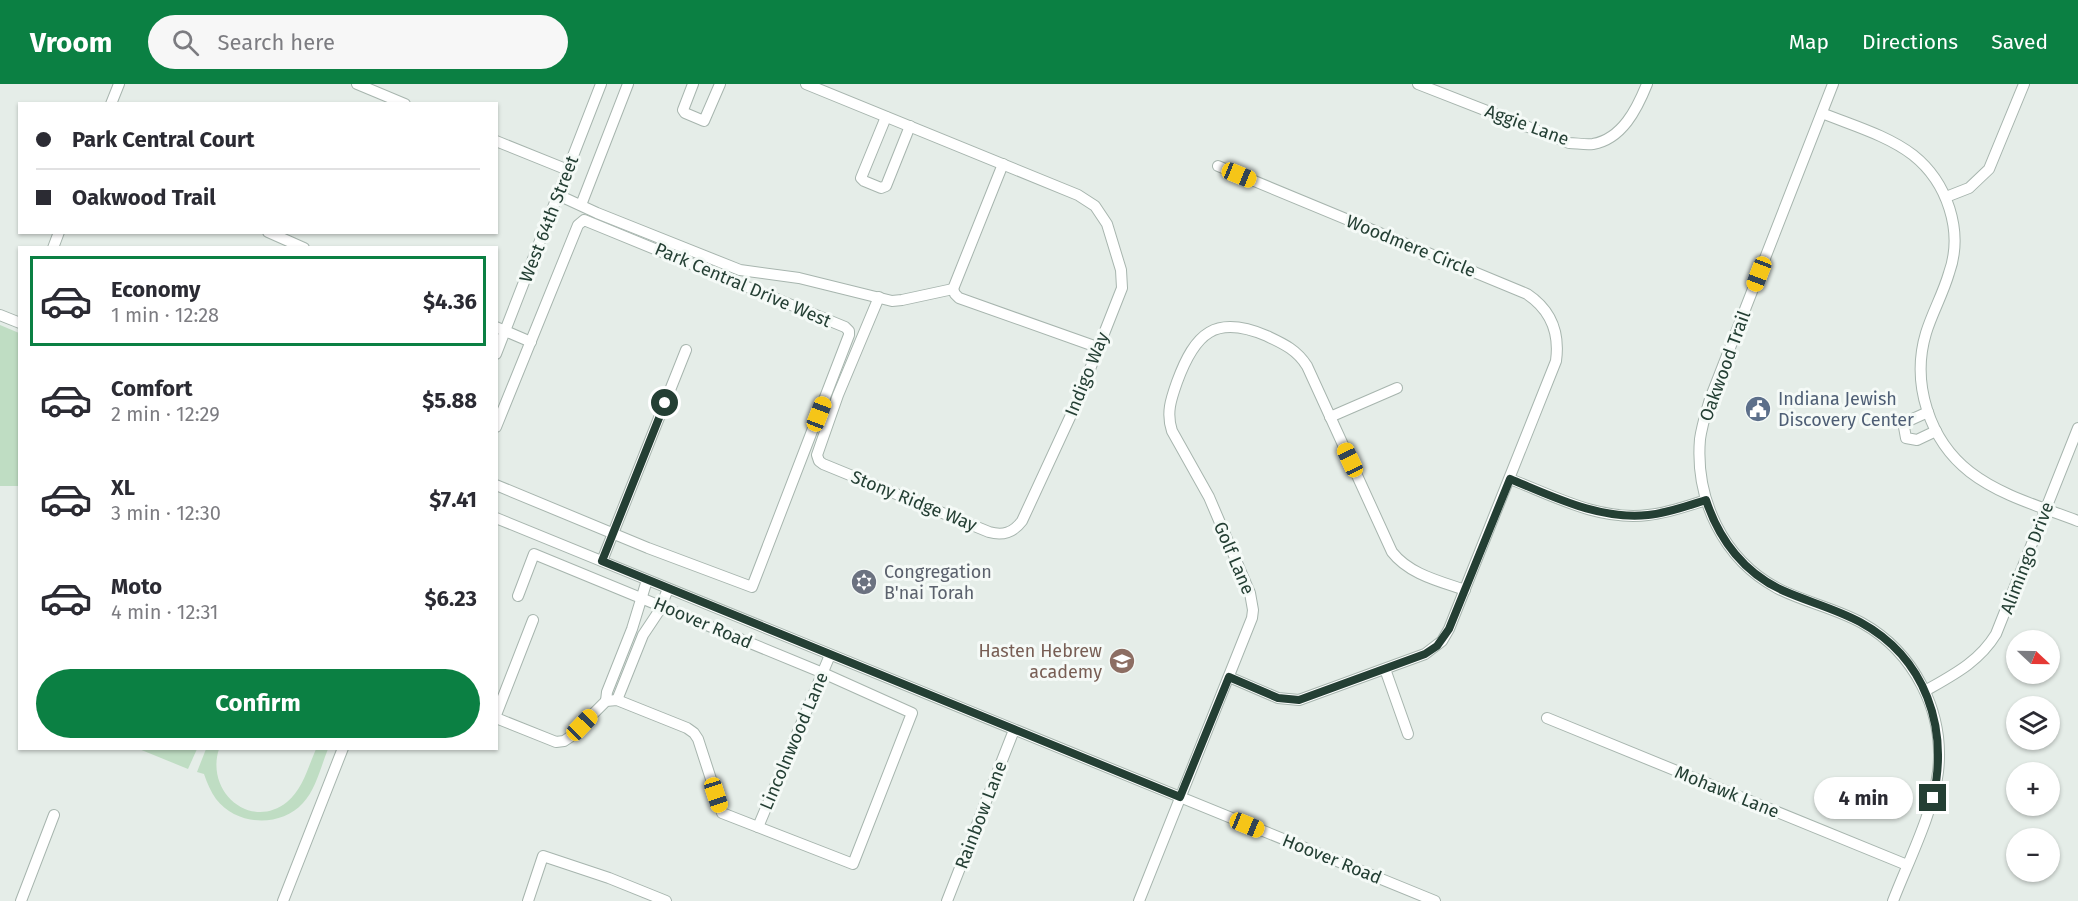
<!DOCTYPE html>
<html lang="en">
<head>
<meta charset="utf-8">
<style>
	:root { --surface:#fff; --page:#f7f7f7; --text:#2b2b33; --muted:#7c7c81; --line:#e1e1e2; --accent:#0b8043 }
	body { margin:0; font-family:"Fira Sans",sans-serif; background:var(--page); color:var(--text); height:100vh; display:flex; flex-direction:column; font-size:22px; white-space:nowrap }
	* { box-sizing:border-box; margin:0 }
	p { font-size:20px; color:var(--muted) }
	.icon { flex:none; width:33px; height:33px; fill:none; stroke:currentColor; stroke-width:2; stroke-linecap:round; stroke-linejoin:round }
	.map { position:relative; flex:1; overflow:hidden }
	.details { position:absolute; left:18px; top:162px; width:480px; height:504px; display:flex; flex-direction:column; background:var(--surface); border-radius:0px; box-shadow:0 2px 4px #0004 }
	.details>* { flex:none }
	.hud { position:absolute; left:18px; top:18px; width:480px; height:132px; border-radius:0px; box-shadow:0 2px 4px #0004; display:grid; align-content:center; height:132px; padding:0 18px; background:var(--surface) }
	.needle { width:39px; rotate:112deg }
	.buttons { position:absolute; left:2006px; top:546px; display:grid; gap:12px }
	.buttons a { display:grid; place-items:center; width:54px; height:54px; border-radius:50%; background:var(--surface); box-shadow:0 2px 4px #0004; font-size:30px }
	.end { position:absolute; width:27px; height:27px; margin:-14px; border:8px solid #243f34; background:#fff; box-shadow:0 0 0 3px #fff }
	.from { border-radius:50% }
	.bubble { position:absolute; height:42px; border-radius:21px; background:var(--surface); box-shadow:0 2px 4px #0004; font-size:20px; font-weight:700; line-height:42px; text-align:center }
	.car { position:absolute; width:18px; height:36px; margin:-18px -9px; border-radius:8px; box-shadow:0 0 4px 2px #0007; background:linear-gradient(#f5c518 24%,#345 0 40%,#f5c518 0 76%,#345 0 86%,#f5c518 0) }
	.hud b { display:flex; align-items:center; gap:21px; height:57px; font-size:22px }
	.hud b+b { border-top:2px solid var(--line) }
	.hud i { width:15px; height:15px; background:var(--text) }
	ul { padding:10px 0 0; list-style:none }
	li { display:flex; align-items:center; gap:18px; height:90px; margin:0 12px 9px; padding:0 6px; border:3px solid transparent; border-radius:0px }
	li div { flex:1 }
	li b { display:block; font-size:22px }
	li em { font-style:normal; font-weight:700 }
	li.selected { border-color:var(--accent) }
	li>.icon { width:54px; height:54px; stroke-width:1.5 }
	.button { display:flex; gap:12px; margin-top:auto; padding:12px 18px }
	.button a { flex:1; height:69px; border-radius:36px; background:var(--accent); color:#fff; font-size:24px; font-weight:700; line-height:69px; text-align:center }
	header { display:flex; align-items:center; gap:36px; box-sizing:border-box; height:84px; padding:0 30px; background:var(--accent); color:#fff }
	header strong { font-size:28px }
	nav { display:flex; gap:33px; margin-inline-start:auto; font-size:21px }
	.search { width:420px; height:54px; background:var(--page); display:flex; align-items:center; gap:15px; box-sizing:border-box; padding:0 21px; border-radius:33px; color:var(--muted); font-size:22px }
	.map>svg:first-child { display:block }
	.green { fill:#bfddc3 }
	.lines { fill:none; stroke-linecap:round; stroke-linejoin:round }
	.minor-casing { stroke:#a7b5ae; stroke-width:12 }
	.minor { stroke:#fff; stroke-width:10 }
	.route { stroke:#243f34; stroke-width:8 }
	.labels { text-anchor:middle; stroke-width:6; stroke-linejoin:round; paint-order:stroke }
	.street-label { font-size:18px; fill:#243f34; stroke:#f5faf7 }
	.service-label { font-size:18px; fill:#4e5e75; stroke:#f5faf7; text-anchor:start }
	.worship-label { font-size:18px; fill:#5b616d; stroke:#f5faf7; text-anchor:start }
	.education-label { font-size:18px; fill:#785e54; stroke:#f5faf7; text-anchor:end }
</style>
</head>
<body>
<header>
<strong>Vroom</strong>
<div class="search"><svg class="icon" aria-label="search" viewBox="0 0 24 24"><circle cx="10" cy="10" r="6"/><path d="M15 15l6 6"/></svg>Search here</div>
<nav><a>Map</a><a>Directions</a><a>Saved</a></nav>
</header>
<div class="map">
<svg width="2078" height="817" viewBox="0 0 2078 817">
	<rect width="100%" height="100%" fill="#e5ede8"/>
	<g class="green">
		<path d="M0 241 19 249V402H0Z"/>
		<path d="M139 665H197L188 685Z"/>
		<path d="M206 665H219C205 708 251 747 287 718 303 705 308 683 316 665H328C321 682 316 705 303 719 280 744 237 742 216 715 211 708 207 699 204 690L197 688Z"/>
	</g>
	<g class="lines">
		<g class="minor-casing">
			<g id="minor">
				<path d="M357 0 405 20"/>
				<path d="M693 0 683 26 685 29 704 37 720 0"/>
				<path d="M806 0 1078 111 1095 122 1107 140 1121 186 1122 204 1077 318 1022 437C1013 449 1003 452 989 448L823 380 819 377 817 371 838 311 879 213"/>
				<path d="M1418 0 1569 59C1576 59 1585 61 1593 60 1622 55 1637 25 1647 0"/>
				<path d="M1833 0 1710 315C1706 329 1702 341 1700 355 1695 415 1723 475 1777 504 1804 518 1835 524 1862 539 1914 568 1945 628 1938 688 1933 729 1908 778 1893 817"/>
				<path d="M111 20 119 0"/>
				<path d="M1822 29C1851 41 1887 51 1913 71 1947 98 1964 147 1949 189 1943 210 1932 229 1926 249 1911 299 1929 356 1970 388 2001 412 2042 423 2078 437"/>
				<path d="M886 33 861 94 864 97 881 104 886 102 910 42"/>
				<path d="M496 57 568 86"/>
				<path d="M1218 82 1527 210C1551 226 1560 248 1556 277L1449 545 1442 557 1425 570 1299 616 1278 614 1229 593"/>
				<path d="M558 111 597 129 740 186 799 194 892 217 902 216 953 205"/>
				<path d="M1946 113 1969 104 1989 85 2024 0"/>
				<path d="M581 121 628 0"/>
				<path d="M268 148 304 164"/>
				<path d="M53 164 59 148"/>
				<path d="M953 205 955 210 959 214 1097 263"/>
				<path d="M953 205 1003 80"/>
				<path d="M0 231 20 239"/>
				<path d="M496 243 531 258"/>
				<path d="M496 270 601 0"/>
				<path d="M1928 328 1906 338 1904 343 1906 354 1917 356 1936 347"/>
				<path d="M1330 333 1397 304"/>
				<path d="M496 343 578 141 584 136 845 243 849 247V251L752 503 648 464 496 401"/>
				<path d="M1510 395C1554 412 1599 437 1648 431 1668 429 1687 422 1706 416"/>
				<path d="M496 434 1435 817"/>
				<path d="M602 477 686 266"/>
				<path d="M1385 585 1408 650"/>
				<path d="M1925 607C1953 591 1979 578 1996 550L2078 344"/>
				<path d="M617 616 643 551 659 527 668 505"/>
				<path d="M606 617 607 608 632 545 647 496"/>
				<path d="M496 631 533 536"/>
				<path d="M496 634 556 658 564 657 570 653 606 617 617 616 687 644 694 649 698 655 722 729 853 780 912 629 823 589 534 470 518 512"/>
				<path d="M1547 634 1907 781"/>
				<path d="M758 743 830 571"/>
				<path d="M21 817 54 731"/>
				<path d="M283 817 343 664"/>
				<path d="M528 817 543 772 609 794 666 817"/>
				<path d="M947 817 1014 646"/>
				<path d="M1139 817 1252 534 1253 526 1250 509 1209 413 1172 347C1166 329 1171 315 1177 298 1195 249 1215 230 1267 252 1284 260 1297 266 1307 282L1392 468C1409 490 1439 497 1465 506"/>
			</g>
		</g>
		<use href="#minor" class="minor"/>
	</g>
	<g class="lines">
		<path class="route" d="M665 319 602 477 1180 713 1229 593 1278 614 1299 616 1425 570 1437 562 1449 545 1510 395C1554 413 1599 436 1648 431 1668 429 1687 422 1706 416 1719 456 1745 490 1784 507 1809 518 1836 525 1860 538 1926 574 1949 644 1933 714"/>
	</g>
	<defs>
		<g id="civic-disc" transform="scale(1.35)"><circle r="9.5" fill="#5c6f8a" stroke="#f5faf7"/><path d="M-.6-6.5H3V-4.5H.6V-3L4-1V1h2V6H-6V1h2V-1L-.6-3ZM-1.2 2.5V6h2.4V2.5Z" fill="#fff"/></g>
		<g id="synagogue-disc" transform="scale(1.35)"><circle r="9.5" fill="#6b7280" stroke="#f5faf7"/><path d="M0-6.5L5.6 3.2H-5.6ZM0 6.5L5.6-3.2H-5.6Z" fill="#fff"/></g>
		<g id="school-disc" transform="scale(1.35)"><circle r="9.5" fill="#8d6e63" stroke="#f5faf7"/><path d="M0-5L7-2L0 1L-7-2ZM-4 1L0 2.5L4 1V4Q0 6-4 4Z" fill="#fff"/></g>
	</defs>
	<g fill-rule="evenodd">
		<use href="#civic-disc" x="1758" y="325"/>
		<use href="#synagogue-disc" x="864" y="498"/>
		<use href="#school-disc" x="1122" y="577"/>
	</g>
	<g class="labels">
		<g class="street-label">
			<text transform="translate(1527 41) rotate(20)" y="6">Aggie Lane</text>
			<text transform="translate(549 135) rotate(-69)" y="6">West 64th Street</text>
			<text transform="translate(1411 162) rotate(22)" y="6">Woodmere Circle</text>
			<text transform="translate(743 201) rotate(23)" y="6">Park Central Drive West</text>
			<text transform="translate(1725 282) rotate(-70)" y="6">Oakwood Trail</text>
			<text transform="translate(1087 290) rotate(-68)" y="6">Indigo Way</text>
			<text transform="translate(914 417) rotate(22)" y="6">Stony Ridge Way</text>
			<text transform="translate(1234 474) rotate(67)" y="6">Golf Lane</text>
			<text transform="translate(2027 474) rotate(-69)" y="6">Alimingo Drive</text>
			<text transform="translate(703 539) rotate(23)" y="6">Hoover Road</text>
			<text transform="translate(794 657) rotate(-67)" y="6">Lincolnwood Lane</text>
			<text transform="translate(1727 708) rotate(22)" y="6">Mohawk Lane</text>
			<text transform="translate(981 731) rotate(-69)" y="6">Rainbow Lane</text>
			<text transform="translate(1332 775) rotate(22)" y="6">Hoover Road</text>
		</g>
		<g class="service-label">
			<text x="1778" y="321">Indiana Jewish<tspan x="1778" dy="21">Discovery Center</tspan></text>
		</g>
		<g class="worship-label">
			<text x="884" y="494">Congregation<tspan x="884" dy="21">B'nai Torah</tspan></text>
		</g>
		<g class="education-label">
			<text x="1102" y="573">Hasten Hebrew<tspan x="1102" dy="21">academy</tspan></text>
		</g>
	</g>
</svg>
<div class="buttons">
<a><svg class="needle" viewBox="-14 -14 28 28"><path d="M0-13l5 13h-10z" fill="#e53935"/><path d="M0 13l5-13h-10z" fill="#7c7c81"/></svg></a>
<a><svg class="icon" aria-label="layers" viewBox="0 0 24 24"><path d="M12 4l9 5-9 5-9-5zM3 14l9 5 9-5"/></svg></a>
<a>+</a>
<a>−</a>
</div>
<i class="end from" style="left:665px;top:319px"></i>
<i class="end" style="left:1933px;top:714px"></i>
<div class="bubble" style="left:1814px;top:693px;width:99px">4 min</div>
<i class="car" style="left:1239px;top:91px;rotate:112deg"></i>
<i class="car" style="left:1759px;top:190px;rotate:201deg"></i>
<i class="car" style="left:819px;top:330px;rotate:21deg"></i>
<i class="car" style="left:1350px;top:376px;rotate:335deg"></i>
<i class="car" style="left:582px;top:641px;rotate:44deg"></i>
<i class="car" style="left:716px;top:711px;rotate:162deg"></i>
<i class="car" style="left:1247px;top:741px;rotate:112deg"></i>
<div class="hud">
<b><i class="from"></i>Park Central Court</b>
<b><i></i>Oakwood Trail</b>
</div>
<section class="details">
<ul>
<li class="selected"><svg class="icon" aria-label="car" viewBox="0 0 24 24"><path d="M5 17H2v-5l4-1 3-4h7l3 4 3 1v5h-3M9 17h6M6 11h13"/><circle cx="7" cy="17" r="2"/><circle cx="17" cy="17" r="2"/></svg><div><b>Economy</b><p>1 min · 12:28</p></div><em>$4.36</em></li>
<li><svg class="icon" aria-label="car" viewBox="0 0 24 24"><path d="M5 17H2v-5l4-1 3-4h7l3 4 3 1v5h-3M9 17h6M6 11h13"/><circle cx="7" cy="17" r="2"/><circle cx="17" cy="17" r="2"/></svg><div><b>Comfort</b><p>2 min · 12:29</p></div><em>$5.88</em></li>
<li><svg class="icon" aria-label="car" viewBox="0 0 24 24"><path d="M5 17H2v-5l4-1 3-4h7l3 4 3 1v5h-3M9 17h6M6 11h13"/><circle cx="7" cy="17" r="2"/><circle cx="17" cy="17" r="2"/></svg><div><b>XL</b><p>3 min · 12:30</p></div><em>$7.41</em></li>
<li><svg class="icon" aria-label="car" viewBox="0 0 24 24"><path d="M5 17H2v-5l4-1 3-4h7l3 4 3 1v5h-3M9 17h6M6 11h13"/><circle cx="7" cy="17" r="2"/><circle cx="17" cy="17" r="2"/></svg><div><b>Moto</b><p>4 min · 12:31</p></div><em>$6.23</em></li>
</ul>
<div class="button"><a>Confirm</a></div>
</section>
</div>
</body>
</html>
